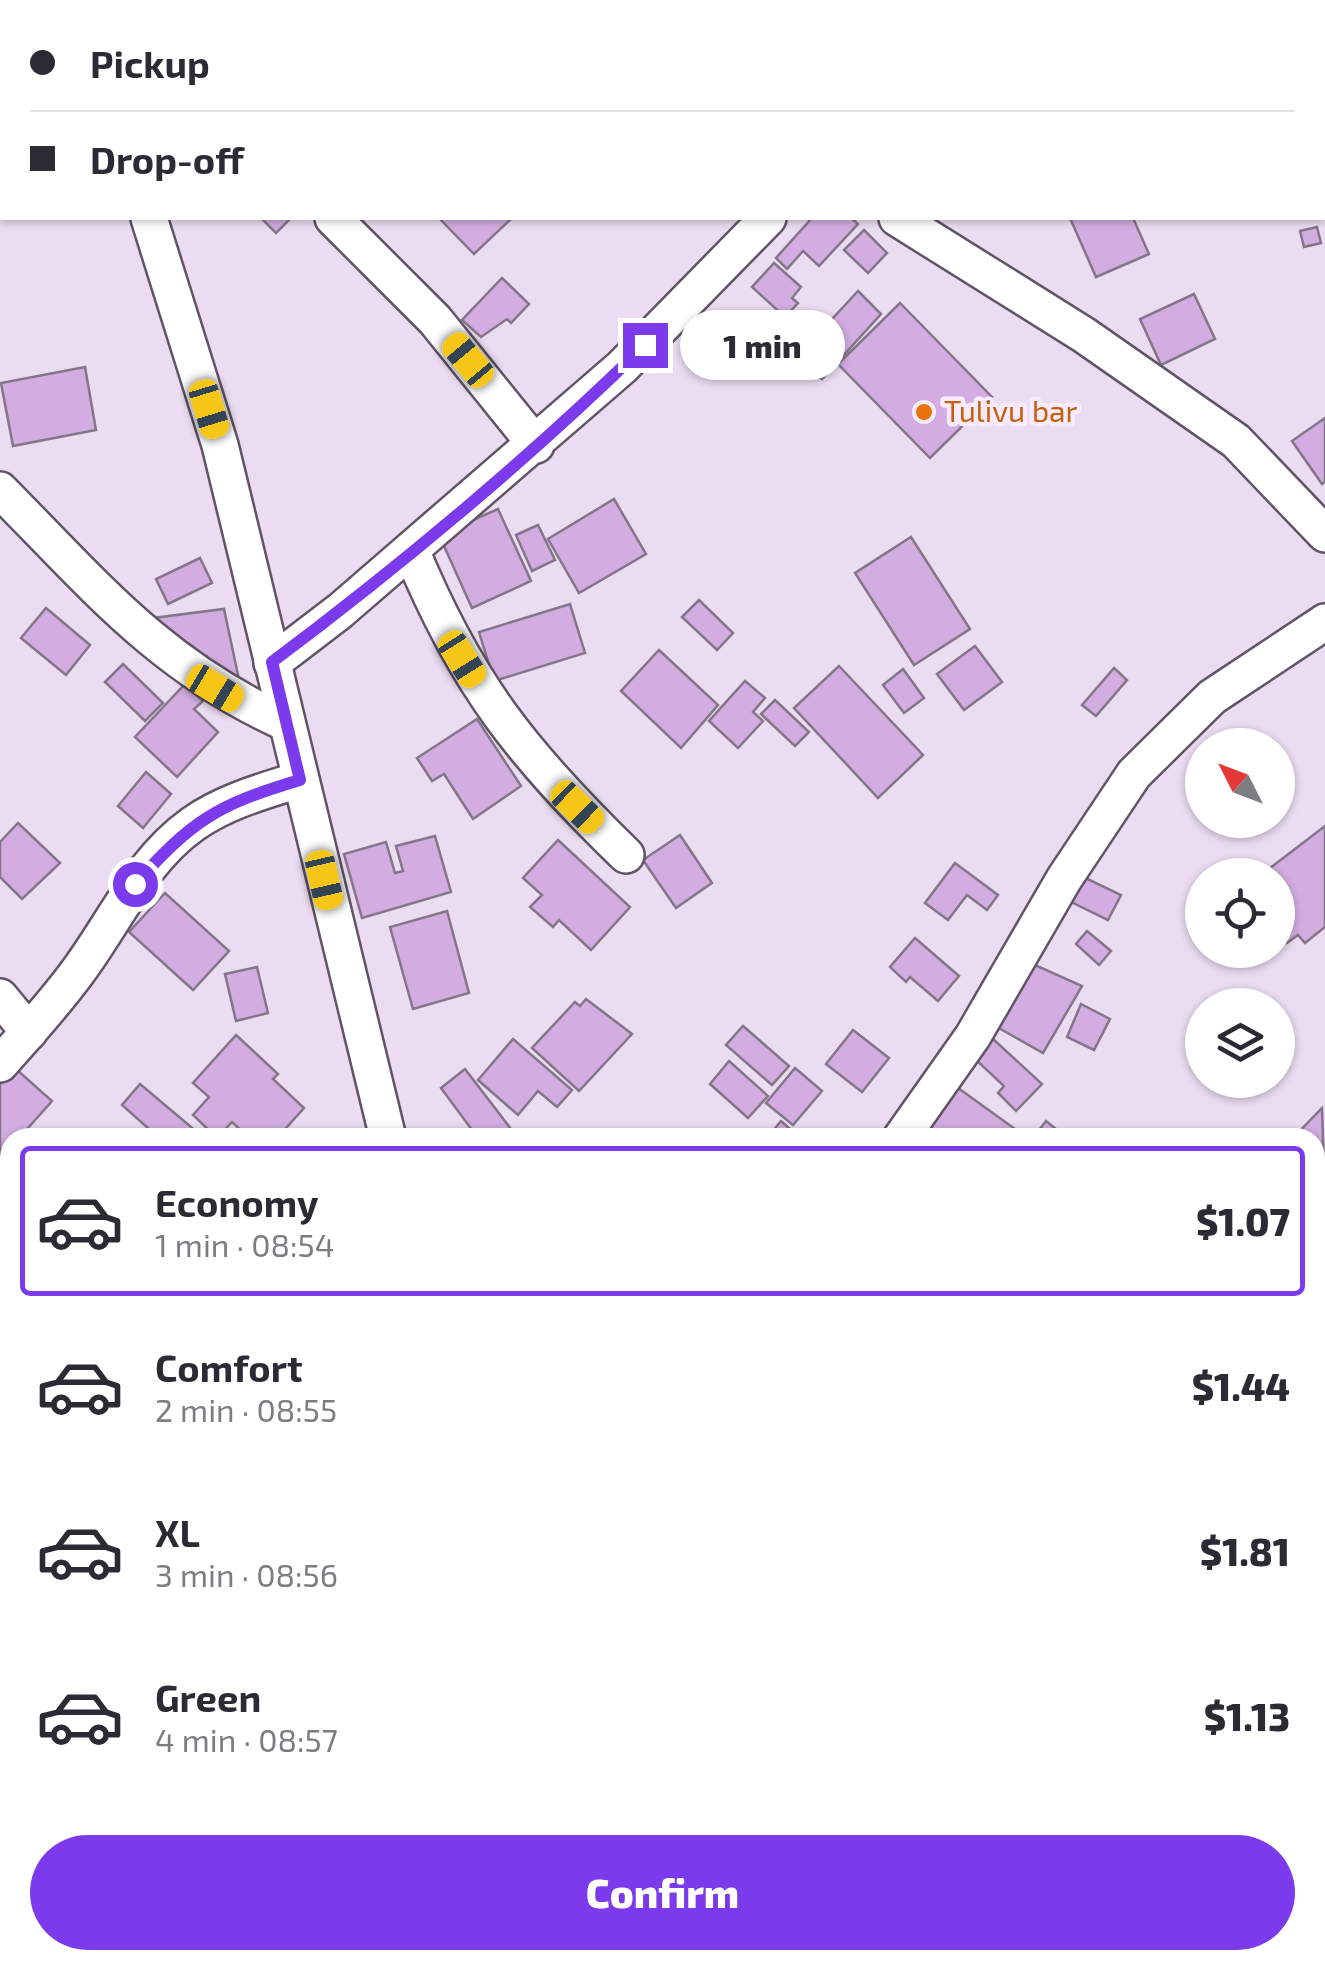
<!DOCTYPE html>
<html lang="en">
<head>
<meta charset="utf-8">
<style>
	:root { --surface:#fff; --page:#f7f7f7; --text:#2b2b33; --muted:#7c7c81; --line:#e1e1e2; --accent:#7c3aed }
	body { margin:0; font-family:"Exo 2",sans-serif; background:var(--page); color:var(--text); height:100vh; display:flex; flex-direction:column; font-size:38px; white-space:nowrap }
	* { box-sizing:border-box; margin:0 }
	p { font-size:32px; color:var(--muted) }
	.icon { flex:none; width:55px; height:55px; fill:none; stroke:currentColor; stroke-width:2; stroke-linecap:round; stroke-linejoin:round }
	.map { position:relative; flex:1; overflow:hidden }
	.sheet { position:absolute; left:0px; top:1128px; width:1325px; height:842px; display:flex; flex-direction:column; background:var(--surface); border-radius:30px 30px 0 0; box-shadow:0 2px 8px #0004 }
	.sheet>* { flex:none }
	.top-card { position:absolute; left:0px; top:0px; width:1325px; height:220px; box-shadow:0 2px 8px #0004; display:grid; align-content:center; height:220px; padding:0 30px; background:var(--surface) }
	.needle { width:65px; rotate:312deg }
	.buttons { position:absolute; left:1185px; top:728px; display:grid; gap:20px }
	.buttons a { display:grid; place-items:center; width:110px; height:110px; border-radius:50%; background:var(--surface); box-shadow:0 2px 8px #0004; font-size:50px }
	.end { position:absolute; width:45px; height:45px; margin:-22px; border:12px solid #7c3aed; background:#fff; box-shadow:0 0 0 5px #fff }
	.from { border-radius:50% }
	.bubble { position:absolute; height:70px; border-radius:35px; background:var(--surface); box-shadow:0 2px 8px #0004; font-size:32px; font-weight:800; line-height:70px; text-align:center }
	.car { position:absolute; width:30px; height:60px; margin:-30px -15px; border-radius:12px; box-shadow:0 0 8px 2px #0007; background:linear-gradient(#f5c518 24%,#345 0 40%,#f5c518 0 76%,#345 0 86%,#f5c518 0) }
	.top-card b { display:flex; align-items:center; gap:35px; height:95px; font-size:38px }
	.top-card b+b { border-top:2px solid var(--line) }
	.top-card i { width:25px; height:25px; background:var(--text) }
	ul { padding:18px 0 0; list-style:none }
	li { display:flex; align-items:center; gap:30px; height:150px; margin:0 20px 15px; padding:0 10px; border:5px solid transparent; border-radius:10px }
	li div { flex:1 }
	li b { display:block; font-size:38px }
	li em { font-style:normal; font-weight:800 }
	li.selected { border-color:var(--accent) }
	li>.icon { width:90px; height:90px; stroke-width:1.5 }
	.action { display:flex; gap:20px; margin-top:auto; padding:20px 30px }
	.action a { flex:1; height:115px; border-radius:60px; background:var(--accent); color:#fff; font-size:40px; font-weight:800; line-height:115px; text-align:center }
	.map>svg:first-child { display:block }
	.building { fill:#d3ade1; stroke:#837688; stroke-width:2.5 }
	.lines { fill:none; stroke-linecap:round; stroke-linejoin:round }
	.street-casing { stroke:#615466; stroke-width:40 }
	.street { stroke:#fff; stroke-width:35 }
	.route { stroke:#7c3aed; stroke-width:12 }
	.food-dot { fill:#e8710a; stroke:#f9eaff; stroke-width:4 }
	.labels { text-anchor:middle; stroke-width:9; stroke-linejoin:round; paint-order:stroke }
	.food-label { font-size:30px; fill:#c56008; stroke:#f9eaff; text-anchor:start }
</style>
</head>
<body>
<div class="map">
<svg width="1325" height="1969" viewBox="0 0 1325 1969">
	<rect width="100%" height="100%" fill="#ebdcf1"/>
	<g class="building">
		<path d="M0 97 2 99 0 177Z"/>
		<path d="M261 218H291L276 233Z"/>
		<path d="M439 218H512L474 254Z"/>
		<path d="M812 218H851L858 224 819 266 803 251 787 269 776 258Z"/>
		<path d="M1070 218H1133L1149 254 1096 277Z"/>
		<path d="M1317 227 1321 243 1304 247 1300 231Z"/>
		<path d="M864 230 887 253 868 273 844 250Z"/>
		<path d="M774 263 801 287 792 298 798 303 785 317 752 287Z"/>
		<path d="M502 278 529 304 511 323 507 319 481 337 462 320Z"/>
		<path d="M858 291 881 314 822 379 795 359Z"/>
		<path d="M1194 294 1215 339 1161 365 1140 319Z"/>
		<path d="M900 303 992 397 930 458 838 364Z"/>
		<path d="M791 320 808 336 790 355 773 339Z"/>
		<path d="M85 367 96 430 13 446 1 383Z"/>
		<path d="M1325 418V482L1322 484 1292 441Z"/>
		<path d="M614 499 646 554 579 593 548 539Z"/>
		<path d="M498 509 531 581 472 608 439 535Z"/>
		<path d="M538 525 555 560 532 571 516 535Z"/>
		<path d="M911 537 970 629 914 665 855 573Z"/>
		<path d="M200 558 212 583 168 604 156 579Z"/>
		<path d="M699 600 733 633 717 650 682 617Z"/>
		<path d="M570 604 585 653 494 681 479 632Z"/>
		<path d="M46 608 90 645 66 675 21 638Z"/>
		<path d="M224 609 238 675 217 679 207 656 191 658 153 618Z"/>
		<path d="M975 646 1002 682 964 710 937 674Z"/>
		<path d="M659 650 718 705 681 748 621 691Z"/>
		<path d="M123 664 163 703 145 721 105 682Z"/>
		<path d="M839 666 923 755 878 798 794 708Z"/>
		<path d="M1114 668 1127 680 1096 716 1082 705Z"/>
		<path d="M903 669 924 698 904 713 883 685Z"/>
		<path d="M745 681 765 698 753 712 763 721 738 748 709 721Z"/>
		<path d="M185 684 203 701 194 709 218 732 177 777 135 737Z"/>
		<path d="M775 700 809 732 795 746 761 714Z"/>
		<path d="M477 719 521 786 473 819 444 774 432 781 417 758Z"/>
		<path d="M146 772 171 794 143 828 118 806Z"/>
		<path d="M18 823 60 863 22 899 0 877V842Z"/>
		<path d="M1325 826V927L1305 943 1298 935 1287 943 1278 931V875H1261Z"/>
		<path d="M680 835 712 883 676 908 643 860Z"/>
		<path d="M435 836 451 892 362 918 344 854 386 842 395 873 403 871 396 846Z"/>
		<path d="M558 840 630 907 591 950 559 920 553 927 530 907 542 895 523 878Z"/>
		<path d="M955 863 998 895 987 910 967 895 948 920 925 903Z"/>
		<path d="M1073 872 1121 895 1108 920 1061 897Z"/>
		<path d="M165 893 229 951 193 990 129 932Z"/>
		<path d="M447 911 469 993 413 1009 390 927Z"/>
		<path d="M1087 931 1111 951 1099 965 1076 944Z"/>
		<path d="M915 938 959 976 938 1001 910 977 906 982 890 967Z"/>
		<path d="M1026 961 1082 986 1043 1053 990 1023Z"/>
		<path d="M257 967 268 1013 236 1021 225 974Z"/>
		<path d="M586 999 632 1034 579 1091 532 1048 575 1002 580 1006Z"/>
		<path d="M1081 1004 1110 1019 1094 1050 1067 1037Z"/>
		<path d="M743 1026 789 1066 772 1085 726 1045Z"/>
		<path d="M853 1030 889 1058 862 1092 826 1064Z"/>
		<path d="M236 1035 278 1074 273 1079 304 1108 277 1138H249L232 1122 217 1138 193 1115 209 1097 193 1083Z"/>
		<path d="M513 1039 572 1090 557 1107 538 1091 518 1115 478 1080Z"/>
		<path d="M993 1039 1042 1084 1016 1111 998 1093 1004 1086 975 1059Z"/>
		<path d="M729 1061 768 1096 748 1118 710 1084Z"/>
		<path d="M8 1062 52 1101 19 1138H10V1148L0 1159V1071Z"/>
		<path d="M795 1068 822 1091 793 1125 766 1103Z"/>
		<path d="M465 1069 518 1138H478L441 1088Z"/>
		<path d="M140 1084 203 1137 159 1138 122 1105Z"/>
		<path d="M954 1085 1015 1129 1009 1138H917Z"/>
		<path d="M1322 1108 1325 1202 1320 1207 1315 1202V1138H1293Z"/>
		<path d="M781 1121 800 1138H767Z"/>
		<path d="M1046 1121 1066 1137 1071 1130 1081 1138H1033Z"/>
		<path d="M2 1572 10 1579 7 1597 0 1590Z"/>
		<path d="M1315 1584 1325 1589 1315 1620Z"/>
	</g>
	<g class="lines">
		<g class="street-casing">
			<g id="street">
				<path d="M79 0V2"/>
				<path d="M594 0 598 2"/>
				<path d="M955 2 957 0"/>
				<path d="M149 218 220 445 388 1138"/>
				<path d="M333 218 435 320 536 445"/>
				<path d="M897 218 1084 335 1236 441 1325 534"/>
				<path d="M0 490C95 586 160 666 286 723"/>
				<path d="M411 550C466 684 523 755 626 855"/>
				<path d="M272 663 340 611 622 367 768 218"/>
				<path d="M0 997 29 1032"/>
				<path d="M0 1064C27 1034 55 1003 79 970 115 921 142 860 193 824 224 802 263 791 299 780"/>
				<path d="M901 1138 973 1036 1064 879 1134 774 1212 697 1325 622"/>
				<path d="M0 1891 10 1899"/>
				<path d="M86 1960 97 1969"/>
				<path d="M569 1960 571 1969"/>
			</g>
		</g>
		<use href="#street" class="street"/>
	</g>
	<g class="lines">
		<path class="route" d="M135 884C193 820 216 805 300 780L272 662C398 568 533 455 645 345"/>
	</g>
	<circle class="food-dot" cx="924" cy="412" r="10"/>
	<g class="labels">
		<g class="food-label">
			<text x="944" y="422">Tulivu bar</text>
		</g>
	</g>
</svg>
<div class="buttons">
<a><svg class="needle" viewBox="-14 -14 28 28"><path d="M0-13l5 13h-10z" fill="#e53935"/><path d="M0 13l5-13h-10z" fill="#7c7c81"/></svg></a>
<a><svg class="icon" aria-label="locate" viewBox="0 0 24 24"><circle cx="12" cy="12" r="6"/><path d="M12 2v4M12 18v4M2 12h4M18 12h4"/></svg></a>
<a><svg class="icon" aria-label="layers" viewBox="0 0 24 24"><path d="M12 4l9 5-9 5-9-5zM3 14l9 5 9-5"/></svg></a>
</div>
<i class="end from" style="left:135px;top:884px"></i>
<i class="end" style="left:645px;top:345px"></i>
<div class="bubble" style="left:680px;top:310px;width:165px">1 min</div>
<i class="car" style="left:468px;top:360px;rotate:320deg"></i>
<i class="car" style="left:209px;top:409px;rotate:163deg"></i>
<i class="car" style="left:462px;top:659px;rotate:148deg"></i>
<i class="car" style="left:215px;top:688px;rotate:121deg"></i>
<i class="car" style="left:577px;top:807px;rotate:134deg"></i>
<i class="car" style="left:324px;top:880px;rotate:167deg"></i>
<div class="top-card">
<b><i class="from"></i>Pickup</b>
<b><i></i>Drop-off</b>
</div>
<section class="sheet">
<ul>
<li class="selected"><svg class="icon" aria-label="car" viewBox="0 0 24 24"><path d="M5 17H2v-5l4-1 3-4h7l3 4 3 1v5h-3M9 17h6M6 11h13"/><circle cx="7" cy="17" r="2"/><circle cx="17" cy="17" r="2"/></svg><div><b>Economy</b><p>1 min · 08:54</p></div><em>$1.07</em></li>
<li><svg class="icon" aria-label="car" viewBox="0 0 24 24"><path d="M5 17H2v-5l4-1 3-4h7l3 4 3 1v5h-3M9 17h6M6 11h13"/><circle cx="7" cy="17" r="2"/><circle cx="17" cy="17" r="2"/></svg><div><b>Comfort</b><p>2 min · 08:55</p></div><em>$1.44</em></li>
<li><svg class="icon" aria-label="car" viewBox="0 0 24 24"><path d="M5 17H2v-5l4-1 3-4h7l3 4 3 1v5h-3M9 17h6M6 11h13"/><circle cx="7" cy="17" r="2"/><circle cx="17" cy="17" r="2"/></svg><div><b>XL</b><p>3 min · 08:56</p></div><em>$1.81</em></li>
<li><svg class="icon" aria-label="car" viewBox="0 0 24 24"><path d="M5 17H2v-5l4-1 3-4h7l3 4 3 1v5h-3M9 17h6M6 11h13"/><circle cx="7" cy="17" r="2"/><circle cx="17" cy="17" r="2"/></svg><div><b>Green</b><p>4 min · 08:57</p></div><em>$1.13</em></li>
</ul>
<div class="action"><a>Confirm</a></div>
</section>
</div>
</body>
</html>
